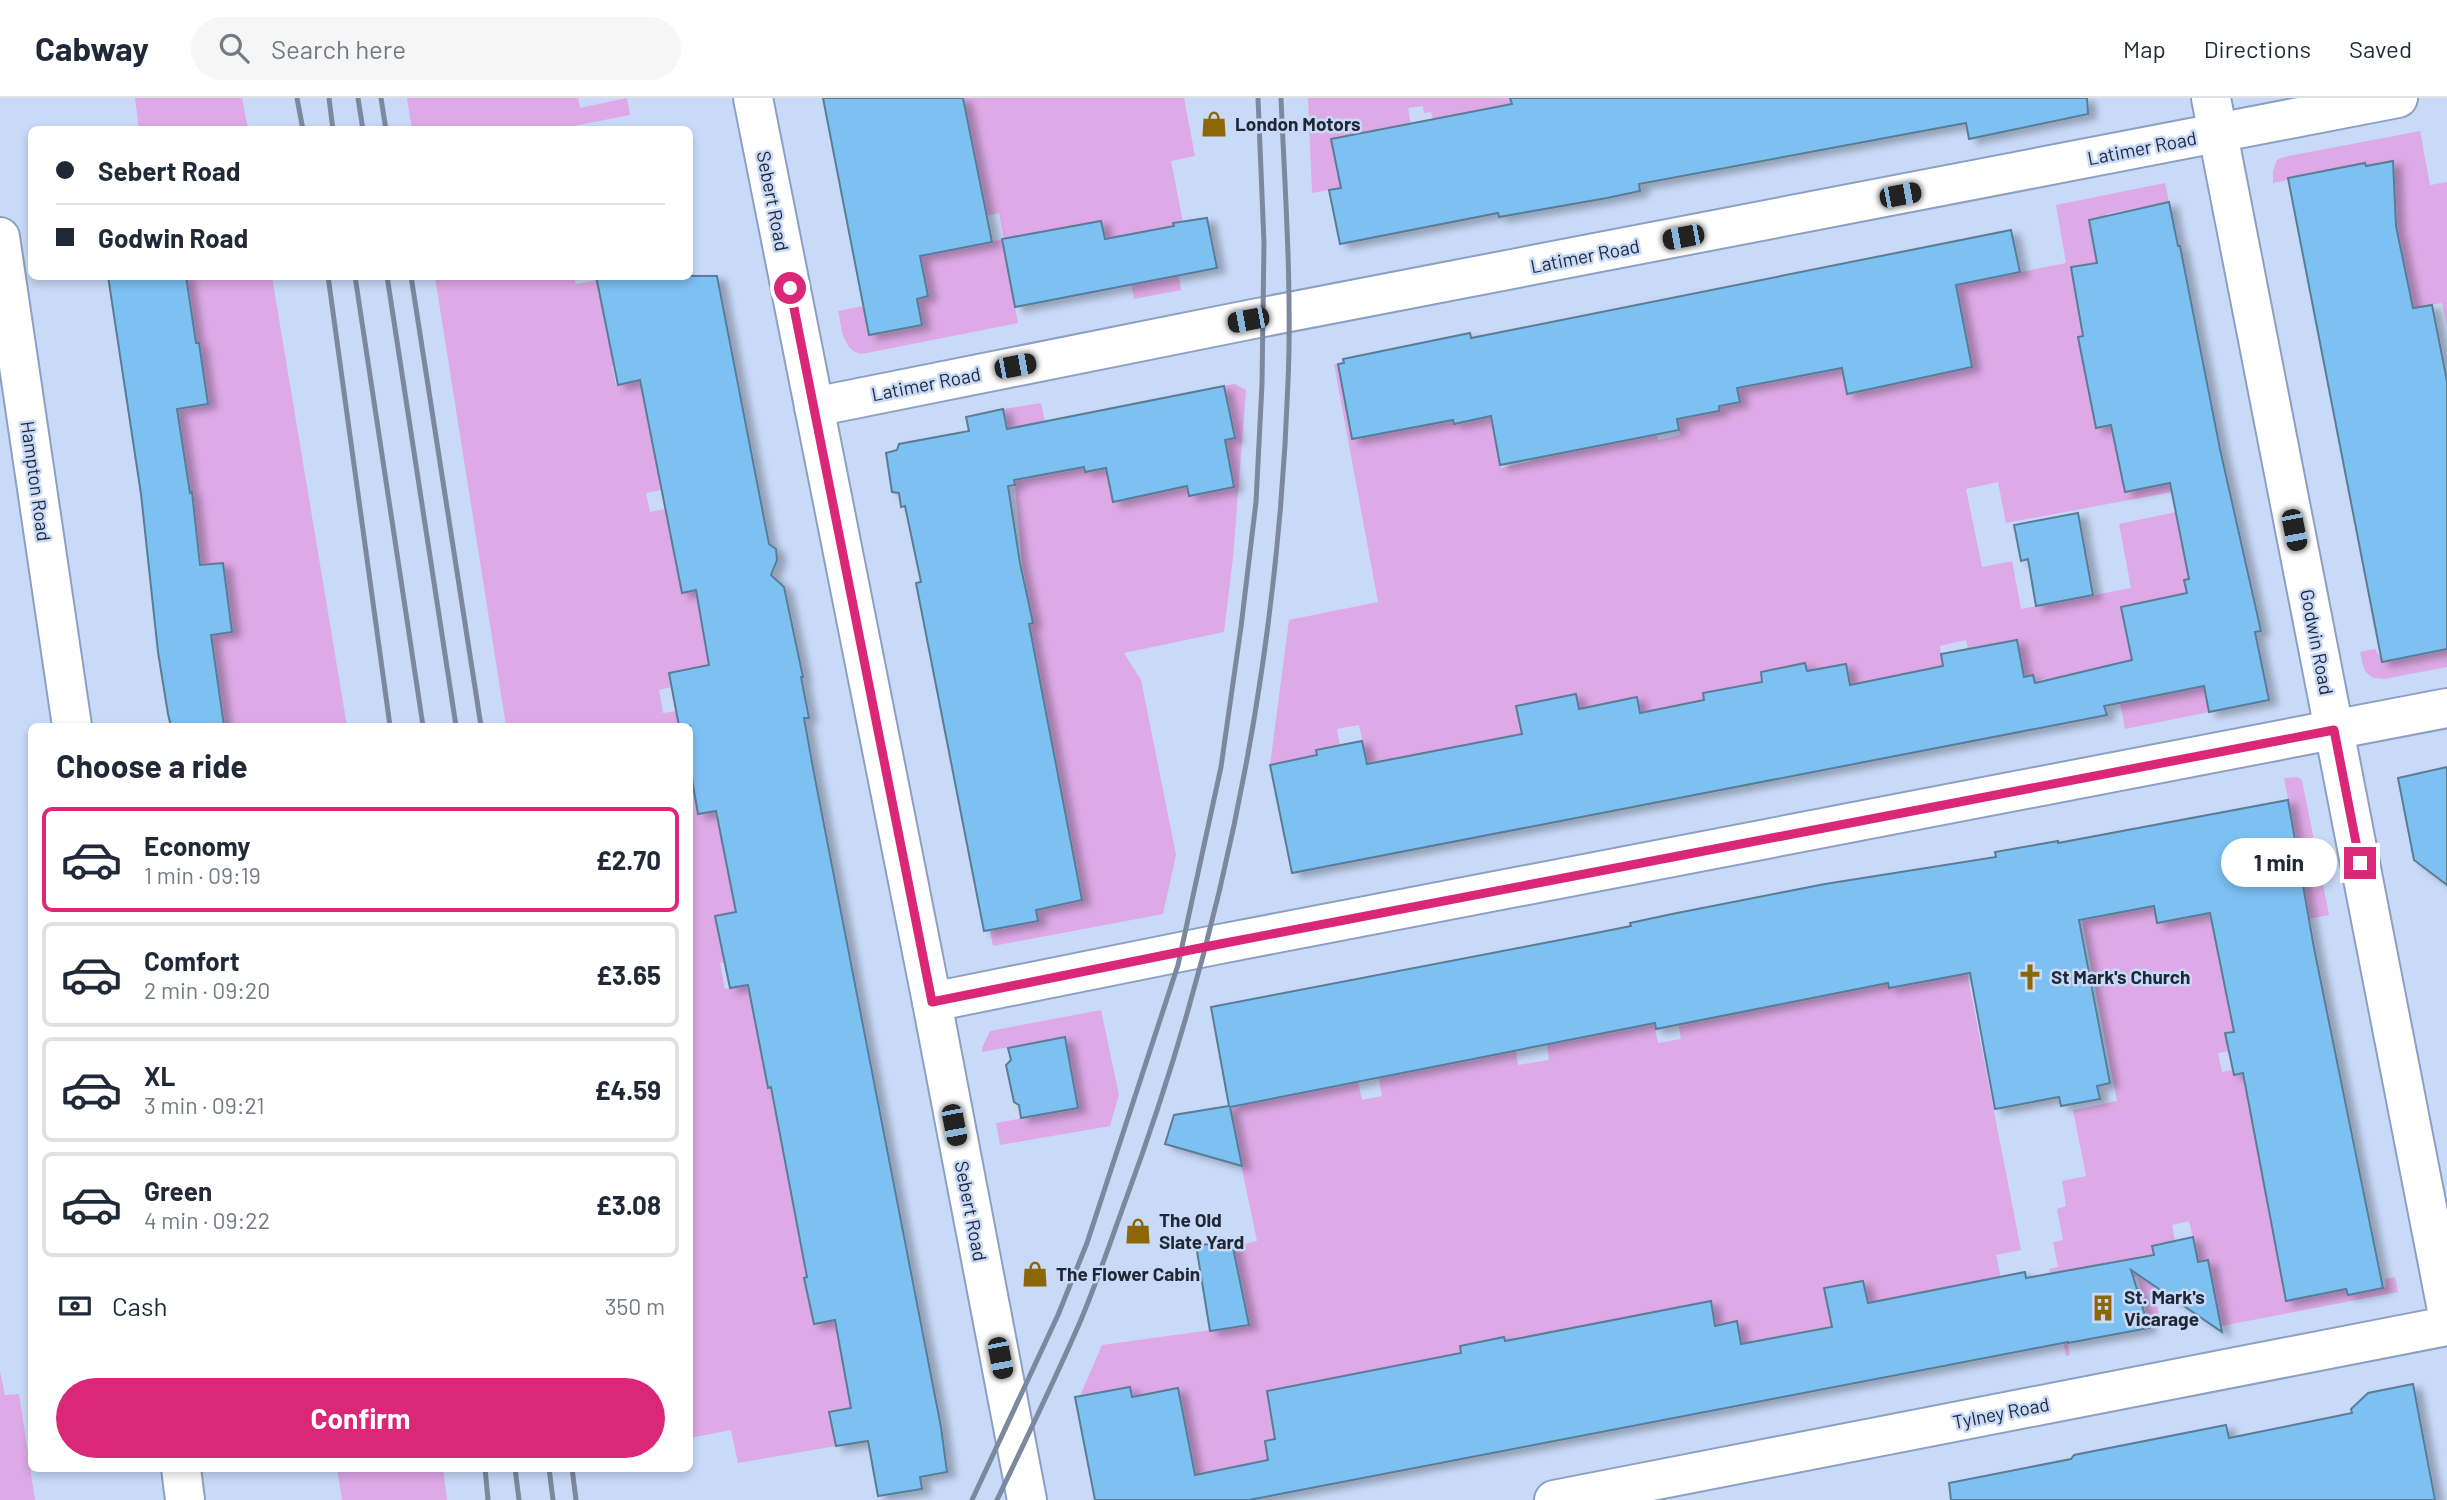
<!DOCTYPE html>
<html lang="en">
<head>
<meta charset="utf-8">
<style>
	:root { --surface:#fff; --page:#f6f6f7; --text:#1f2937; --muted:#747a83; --line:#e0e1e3; --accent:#db2777 }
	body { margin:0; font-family:Barlow,sans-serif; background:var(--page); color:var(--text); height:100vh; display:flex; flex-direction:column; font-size:26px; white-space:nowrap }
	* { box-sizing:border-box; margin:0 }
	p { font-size:23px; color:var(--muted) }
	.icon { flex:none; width:38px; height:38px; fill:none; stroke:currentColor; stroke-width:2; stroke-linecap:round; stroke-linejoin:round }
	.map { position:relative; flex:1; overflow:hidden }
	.side { position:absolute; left:28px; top:625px; width:665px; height:749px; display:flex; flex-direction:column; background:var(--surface); border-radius:10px; box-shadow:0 4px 10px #0003 }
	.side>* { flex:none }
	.top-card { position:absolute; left:28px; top:28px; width:665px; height:154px; border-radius:10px; box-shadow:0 4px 10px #0003; display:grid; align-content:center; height:154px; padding:0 28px; background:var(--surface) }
	.end { position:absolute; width:32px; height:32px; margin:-16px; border:9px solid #db2777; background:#fff; box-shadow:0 0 0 4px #fff }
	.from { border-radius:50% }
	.bubble { position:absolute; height:49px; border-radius:24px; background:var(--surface); box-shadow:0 4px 10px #0003; font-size:23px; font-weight:700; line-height:49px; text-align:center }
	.car { position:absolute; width:21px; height:42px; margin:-21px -10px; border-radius:9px; box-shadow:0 0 5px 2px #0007; background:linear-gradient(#222 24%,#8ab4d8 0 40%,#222 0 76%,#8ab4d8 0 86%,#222 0) }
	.top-card b { display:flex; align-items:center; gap:24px; height:66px; font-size:26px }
	.top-card b+b { border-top:2px solid var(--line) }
	.top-card i { width:18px; height:18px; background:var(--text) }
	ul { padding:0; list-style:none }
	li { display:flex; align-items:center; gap:21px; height:105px; margin:0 14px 10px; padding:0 14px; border:4px solid var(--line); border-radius:10px }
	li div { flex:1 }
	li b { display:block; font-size:26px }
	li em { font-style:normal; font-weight:700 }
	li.current { border-color:var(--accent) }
	li>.icon { width:63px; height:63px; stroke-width:1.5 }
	h2 { padding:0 28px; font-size:32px; line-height:84px }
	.pay { display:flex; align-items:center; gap:18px; height:77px; padding:0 28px; font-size:26px }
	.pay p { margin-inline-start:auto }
	.primary-button { display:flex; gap:14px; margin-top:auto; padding:14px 28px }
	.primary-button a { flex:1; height:80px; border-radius:42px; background:var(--accent); color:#fff; font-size:28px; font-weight:700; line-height:80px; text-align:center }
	header { display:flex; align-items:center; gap:42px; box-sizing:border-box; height:98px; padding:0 35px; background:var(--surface); border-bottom:2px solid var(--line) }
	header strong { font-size:33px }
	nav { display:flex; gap:38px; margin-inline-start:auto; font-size:24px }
	.search { width:490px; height:63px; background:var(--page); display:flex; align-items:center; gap:18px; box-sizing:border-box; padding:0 24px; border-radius:38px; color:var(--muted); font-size:26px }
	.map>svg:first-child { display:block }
	.green { fill:#dda9e6 }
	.building { fill:#7dc0f2; stroke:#5a7d97; stroke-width:2; filter:url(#shadow) }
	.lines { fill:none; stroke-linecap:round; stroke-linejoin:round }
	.minor-casing { stroke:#8ca0c3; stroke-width:42 }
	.minor { stroke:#fff; stroke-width:38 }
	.rail { stroke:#7b889e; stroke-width:5 }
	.route { stroke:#db2777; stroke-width:9 }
	.labels { text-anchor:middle; stroke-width:5; stroke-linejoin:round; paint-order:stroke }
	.poi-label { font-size:19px; font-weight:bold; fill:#1f2735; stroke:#c9daf8; text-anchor:start }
	.street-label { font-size:19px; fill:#1f2735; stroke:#c9daf8 }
</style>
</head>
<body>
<header>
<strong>Cabway</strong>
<div class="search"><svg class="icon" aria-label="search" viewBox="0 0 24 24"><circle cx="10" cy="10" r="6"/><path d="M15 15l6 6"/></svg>Search here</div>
<nav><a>Map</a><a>Directions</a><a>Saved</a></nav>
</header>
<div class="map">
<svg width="2447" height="1402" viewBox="0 0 2447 1402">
	<defs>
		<filter id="shadow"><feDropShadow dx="8" dy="4.5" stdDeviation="3.5" flood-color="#0004"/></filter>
	</defs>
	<rect width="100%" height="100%" fill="#c9daf8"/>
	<g class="green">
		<path d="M135 0H242L248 31H139Z"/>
		<path d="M407 0H578L580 10 627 0 630 17 558 31H412Z"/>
		<path d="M943 0H1184L1195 58 1171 63 1183 124 1174 126 1183 177 1179 178 1181 192 1134 201 1122 138 1105 141 1100 123 1045 133 1006 160 1018 225 862 256C842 253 842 229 838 213L863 208 869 237 922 227 917 201 928 198 923 170 912 171 909 160 1004 141 999 115 908 133 976 63 970 36 892 51Z"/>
		<path d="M1308 0H1510L1513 14 1433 22 1431 14 1424 15 1423 8 1408 10 1420 73 1386 80 1376 32 1331 41 1341 90 1312 95Z"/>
		<path d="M2420 33 2430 87 2447 84V228L2442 205 2413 210 2365 65 2273 85V73L2277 62 2284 59Z"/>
		<path d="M2165 85 2169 104 2106 116V118L2089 122 2097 165 2072 169C2080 222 2085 276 2096 329L2157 318 2172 394 2006 425 1998 384 1966 391 1982 469 2012 463 2021 511 2131 490 2119 426 2176 414 2189 481 2184 483 2187 495 2148 503 2167 539 2130 603 2165 596 2203 581 2209 614 2125 631 2113 568 2035 583 2033 577 2024 579 1999 557 1996 546 1975 550 1982 588 1976 589 1966 542 1940 548 1943 568 1855 612 1845 566 1820 571 1816 619 1804 565 1761 574 1766 603 1703 595 1711 640 1686 606 1640 615 1636 599 1579 611 1575 596 1516 608 1522 637 1458 648 1465 688 1443 692 1435 652 1389 662 1396 701 1375 705 1359 627 1337 631 1340 648 1329 714 1296 662 1270 667 1289 522 1378 504 1334 266H1338L1353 341 1394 333 1449 302 1454 326 1491 318 1501 370 1532 363 1526 333 1656 332 1658 342 1680 337 1664 256 1719 313V308L1740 304 1727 243 1842 269 1848 296 1878 289 1873 264 1881 289 1939 277 1935 254 1972 269 1956 187 2066 165 2056 107Z"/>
		<path d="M186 179H272L347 628H224L213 546H211L209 538 232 534 223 465 201 467 192 395H189L177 311 208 306 199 245 176 248Z"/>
		<path d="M435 179H574L576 186 597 182 604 219 679 254 612 268 616 287 641 282 705 383 646 395 650 414 666 411 683 495 696 492 701 523 720 520 716 565 669 575 672 589 659 592 663 615 676 613 679 628H506Z"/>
		<path d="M1235 286 1246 292 1233 460 1224 534 1124 555 1141 582 1176 757 1163 816 993 848 990 832 1038 823 1036 812 1082 802 1073 754 1027 763 1023 743 1069 734 1059 685 1009 673 1056 663 1024 527 1033 525 1022 465 1015 387 1003 311 1041 305 1056 374 1084 369 1085 374 1106 370 1113 404 1153 395 1137 304 1160 301 1225 342 1234 340 1224 288Z"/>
		<path d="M2375 551 2383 564 2447 551V569L2384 581C2364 580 2364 572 2360 554Z"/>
		<path d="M750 626 698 716 767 703 794 802 715 818 793 852 720 865 725 891 755 885 759 942 768 989 818 980 808 1179 805 1180 814 1226 834 1222 838 1238H868L839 1244 843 1267 858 1309 829 1314 836 1348 738 1365 731 1332 690 1340V638Z"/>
		<path d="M2297 679 2302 682 2329 817 2216 839 2279 924 2225 935 2228 953 2218 955 2222 974 2232 972 2234 977 2260 972 2291 979 2245 988 2252 1026 2298 1018 2312 1089 2265 1098 2273 1136 2319 1127 2322 1143 2276 1152 2280 1171 2325 1162 2327 1170 2281 1179 2286 1202 2346 1191 2348 1197 2386 1189 2385 1181 2395 1179 2398 1194 2221 1228 2208 1163 2198 1164 2189 1123 2172 1127 2175 1143 2158 1173 2151 1174 2160 1223 2148 1226 2138 1178 2058 1193 2070 1257 2066 1258 2049 1171 2058 1169 2053 1144 2063 1142 2057 1111 2066 1108 2062 1083 2086 1078 2073 1012 2117 1003 2076 792 2149 779 2158 825 2178 821 2174 802 2304 786 2284 680Z"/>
		<path d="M1660 823 1878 832 1889 890 1967 875 2021 1152 1996 1157 2001 1180 1868 1205 1863 1183 1825 1190 1832 1229 1752 1244 1742 1250 1737 1224 1715 1228 1710 1203 1612 1222 1622 1274 1603 1224 1544 1235 1514 1293 1504 1240 1460 1248 1470 1302 1267 1293 1275 1341 1265 1343 1268 1362 1234 1369 1200 1402 1190 1354 1140 1344 1187 1335 1177 1290 1132 1299 1129 1289 1080 1298 1102 1247 1248 1227 1232 1149 1257 1143 1227 999 1250 994 1328 945 1336 988 1358 984 1362 1002 1382 998 1371 937 1516 907 1524 952 1516 953 1518 967 1549 962 1547 946 1631 930 1623 887 1646 883 1658 945 1681 941Z"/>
		<path d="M1101 912 1119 997 1110 1028 1000 1047 996 1025 1078 1010 1065 939 982 954V950L990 933Z"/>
		<path d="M0 1273 5 1297 19 1296 35 1402H0Z"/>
		<path d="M337 1370H443L447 1402H342Z"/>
	</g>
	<g class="building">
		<path d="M823 0H963L992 144 920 158 928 198 917 201 922 227 869 237Z"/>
		<path d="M1510 0H2087L2088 16 1969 41 1966 25 1639 86 1640 93 1607 100 1499 119 1498 115 1340 146 1329 92 1341 90 1331 41 1512 6Z"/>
		<path d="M2393 63 2396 128 2413 210 2432 207 2447 283V551L2382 564 2288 80 2365 65 2366 68Z"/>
		<path d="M2169 104 2178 148H2180L2220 351 2261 533 2255 534 2269 602 2209 614 2204 588 2104 608 2107 617 1292 775 1270 667 1317 657 1316 652 1362 643 1367 666 1522 636 1516 608 1576 596 1579 611 1637 599 1640 615 1704 602 1703 595 1762 584 1761 574 1805 565 1807 573 1846 566 1850 587 1943 568 1941 556 2017 542 2024 579 2033 577 2035 585 2132 562 2121 509 2187 495 2184 482 2189 481 2170 385 2125 394 2111 327 2096 330 2078 239 2083 238 2071 169 2097 165 2089 122Z"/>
		<path d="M1207 120 1217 170 1015 209 1002 141 1101 123 1105 141 1174 128 1173 125Z"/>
		<path d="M2011 132 2020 174 1956 187 1972 269 1847 296 1842 270 1737 290 1740 304 1719 308V313L1677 321 1679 332 1500 367 1491 318 1454 326 1453 322 1352 341 1338 266 1344 265 1343 261 1470 235 1471 240Z"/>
		<path d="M108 178H186L196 245H199L208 306 177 311 190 395 192 394 200 467 223 465 232 534 211 537 224 628H171L168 616 158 554 141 396Z"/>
		<path d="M596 178H717L769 446 776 451 777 462 771 477 784 489 803 579H801L809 620H804L813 670 941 1329 947 1374 920 1379 922 1391 878 1398 868 1343 836 1348 829 1314 851 1310 835 1222 814 1226 804 1180 807 1179 771 989 768 990 748 887 730 890 715 818 736 814 716 713 698 716 690 670V628H679L669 575 709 567 696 492 682 495 640 282 618 287Z"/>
		<path d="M1224 288 1235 340 1225 342 1234 389 1189 398 1187 388 1113 404 1106 370 1085 374 1084 369 1014 382 1015 387 1008 388 1020 465 1033 525 1029 526 1082 802 1036 812 1038 823 984 833 916 485 921 484 905 408 901 409 899 395 892 394 886 355 897 352 899 346 969 333 966 319 1003 311 1007 331Z"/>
		<path d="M2078 415 2093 497 2036 508 2028 461 2021 463 2014 427Z"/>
		<path d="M2447 669V787L2414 762 2398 680Z"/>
		<path d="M2288 702 2314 850 2383 1190 2348 1197 2346 1191 2286 1203 2243 975 2234 977 2225 935 2234 934 2210 815 2157 825 2154 808 2079 822 2110 985 2097 988 2100 1001 2061 1008 2059 999 1995 1011 1970 875 1889 890 1888 885 1656 931 1655 925 1230 1009 1242 1068 1165 1046 1174 1017 1229 1008 1211 909 1591 836 1631 828 1630 825 1672 816 1825 786 1996 759 1995 754 2058 743V745Z"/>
		<path d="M1065 939 1078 1010 1021 1020 1019 1007 1014 1004 1006 967 1011 962 1008 950Z"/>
		<path d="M2193 1139 2198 1164 2208 1162 2222 1234 2131 1172 2149 1230 2068 1245V1244L1249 1402H1095L1075 1299 1130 1289 1132 1299 1178 1290 1195 1377 1268 1362 1265 1343 1275 1341 1267 1293 1461 1255 1460 1248 1504 1239 1505 1243 1711 1203 1715 1228 1737 1223 1741 1246 1832 1229 1824 1190 1863 1183 1868 1205 2025 1174 2026 1180 2154 1157 2152 1148Z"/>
		<path d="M1232 1145 1249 1227 1210 1233 1196 1147Z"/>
		<path d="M2413 1286 2435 1402H1951L1949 1385 2071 1361 2074 1357 2226 1327 2229 1340 2352 1315 2351 1311 2368 1295Z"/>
	</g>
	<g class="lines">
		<g class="minor-casing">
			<g id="minor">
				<path d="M753 0 932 904 1027 1402"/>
				<path d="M2211 0 2447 1212"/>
				<path d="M0 139 72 628"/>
				<path d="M814 309 1248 222 2398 0"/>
				<path d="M932 904 1220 846 2447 610"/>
				<path d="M181 1370 185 1402"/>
				<path d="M1554 1402 2447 1228"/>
			</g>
		</g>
		<use href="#minor" class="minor"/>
		<g class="rail">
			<path d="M297 0 303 32"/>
			<path d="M329 0 333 32"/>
			<path d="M358 0 363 32"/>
			<path d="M381 0 386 32"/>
			<path d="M328 178 390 628"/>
			<path d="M355 178 423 628"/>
			<path d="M387 178 456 628"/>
			<path d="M411 178 481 628"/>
			<path d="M485 1370 488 1402"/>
			<path d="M515 1370 519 1402"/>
			<path d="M549 1370 553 1402"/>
			<path d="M572 1370 576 1402"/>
			<path d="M972 1402 1058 1217 1087 1145 1178 867 1221 669 1241 529 1256 404 1262 286 1264 145 1258 0"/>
			<path d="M997 1402C1025 1343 1054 1284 1080 1224 1097 1184 1111 1142 1126 1101 1223 839 1278 563 1288 284 1292 189 1285 94 1281 0"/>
		</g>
	</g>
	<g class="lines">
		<path class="route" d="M790 190 932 904 1220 846 2334 632 2360 765"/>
	</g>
	<defs>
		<g id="shop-bare" transform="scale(2.1)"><path d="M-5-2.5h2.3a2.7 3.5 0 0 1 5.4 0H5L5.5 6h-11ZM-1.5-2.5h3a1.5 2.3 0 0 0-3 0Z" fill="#8d6608" stroke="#c9daf8" stroke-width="2.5" paint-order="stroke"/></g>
		<g id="church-bare" transform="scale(2.1)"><path d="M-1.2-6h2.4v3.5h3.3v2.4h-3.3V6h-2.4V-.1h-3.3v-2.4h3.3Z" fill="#8d6608" stroke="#c9daf8" stroke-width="2.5" paint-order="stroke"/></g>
		<g id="building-bare" transform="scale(2.1)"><path d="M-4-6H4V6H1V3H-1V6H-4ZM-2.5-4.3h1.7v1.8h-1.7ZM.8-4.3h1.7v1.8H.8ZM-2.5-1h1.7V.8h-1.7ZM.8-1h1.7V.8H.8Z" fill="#8d6608" stroke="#c9daf8" stroke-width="2.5" paint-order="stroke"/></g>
	</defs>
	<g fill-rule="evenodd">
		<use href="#shop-bare" x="1214" y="26"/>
		<use href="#church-bare" x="2030" y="879"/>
		<use href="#shop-bare" x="1138" y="1133"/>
		<use href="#shop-bare" x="1035" y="1176"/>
		<use href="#building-bare" x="2103" y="1210"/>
	</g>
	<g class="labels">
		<g class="poi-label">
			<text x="1235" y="33">London Motors</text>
			<text x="2051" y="886">St Mark's Church</text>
			<text x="1159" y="1129">The Old<tspan x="1159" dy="22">Slate Yard</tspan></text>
			<text x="1056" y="1183">The Flower Cabin</text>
			<text x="2124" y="1206">St. Mark's<tspan x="2124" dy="22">Vicarage</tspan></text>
		</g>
		<g class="street-label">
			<text transform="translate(2142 50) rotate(-11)" y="7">Latimer Road</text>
			<text transform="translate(773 103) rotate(79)" y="7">Sebert Road</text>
			<text transform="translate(1585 158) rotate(-11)" y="7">Latimer Road</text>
			<text transform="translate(926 286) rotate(-11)" y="7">Latimer Road</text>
			<text transform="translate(36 383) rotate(82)" y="7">Hampton Road</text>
			<text transform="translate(2317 544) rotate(79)" y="7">Godwin Road</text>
			<text transform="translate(971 1113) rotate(79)" y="7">Sebert Road</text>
			<text transform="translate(2001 1315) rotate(-11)" y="7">Tylney Road</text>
		</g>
	</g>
</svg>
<i class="end from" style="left:790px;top:190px"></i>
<i class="end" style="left:2360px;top:765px"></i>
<div class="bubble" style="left:2221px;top:740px;width:116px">1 min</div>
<i class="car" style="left:1900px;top:97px;rotate:79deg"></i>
<i class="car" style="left:1683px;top:139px;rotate:259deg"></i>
<i class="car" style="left:1248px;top:222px;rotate:259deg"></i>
<i class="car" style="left:1015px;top:268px;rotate:79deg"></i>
<i class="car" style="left:2294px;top:432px;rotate:169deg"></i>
<i class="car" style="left:954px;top:1027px;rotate:169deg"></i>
<i class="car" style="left:1000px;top:1260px;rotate:169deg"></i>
<div class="top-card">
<b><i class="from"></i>Sebert Road</b>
<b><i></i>Godwin Road</b>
</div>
<section class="side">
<h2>Choose a ride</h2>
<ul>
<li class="current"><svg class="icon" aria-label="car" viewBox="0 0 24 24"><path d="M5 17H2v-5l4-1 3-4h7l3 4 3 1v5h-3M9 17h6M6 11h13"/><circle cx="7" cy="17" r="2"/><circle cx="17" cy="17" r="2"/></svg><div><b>Economy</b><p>1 min · 09:19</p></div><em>£2.70</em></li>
<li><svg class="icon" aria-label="car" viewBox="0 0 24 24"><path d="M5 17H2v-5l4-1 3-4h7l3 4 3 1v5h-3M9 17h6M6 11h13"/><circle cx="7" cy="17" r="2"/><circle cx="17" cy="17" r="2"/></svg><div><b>Comfort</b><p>2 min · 09:20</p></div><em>£3.65</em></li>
<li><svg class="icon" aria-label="car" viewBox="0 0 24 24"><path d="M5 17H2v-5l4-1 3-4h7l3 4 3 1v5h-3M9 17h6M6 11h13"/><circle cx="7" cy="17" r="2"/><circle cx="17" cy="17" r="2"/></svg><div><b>XL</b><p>3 min · 09:21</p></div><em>£4.59</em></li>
<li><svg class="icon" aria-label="car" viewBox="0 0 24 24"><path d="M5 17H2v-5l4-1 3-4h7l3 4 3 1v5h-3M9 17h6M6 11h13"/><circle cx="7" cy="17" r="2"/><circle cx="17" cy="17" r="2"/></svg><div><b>Green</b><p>4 min · 09:22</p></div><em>£3.08</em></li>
</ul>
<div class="pay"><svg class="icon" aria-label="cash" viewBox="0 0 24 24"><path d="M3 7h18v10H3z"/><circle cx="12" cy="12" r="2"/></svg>Cash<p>350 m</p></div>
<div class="primary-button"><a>Confirm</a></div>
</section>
</div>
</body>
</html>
